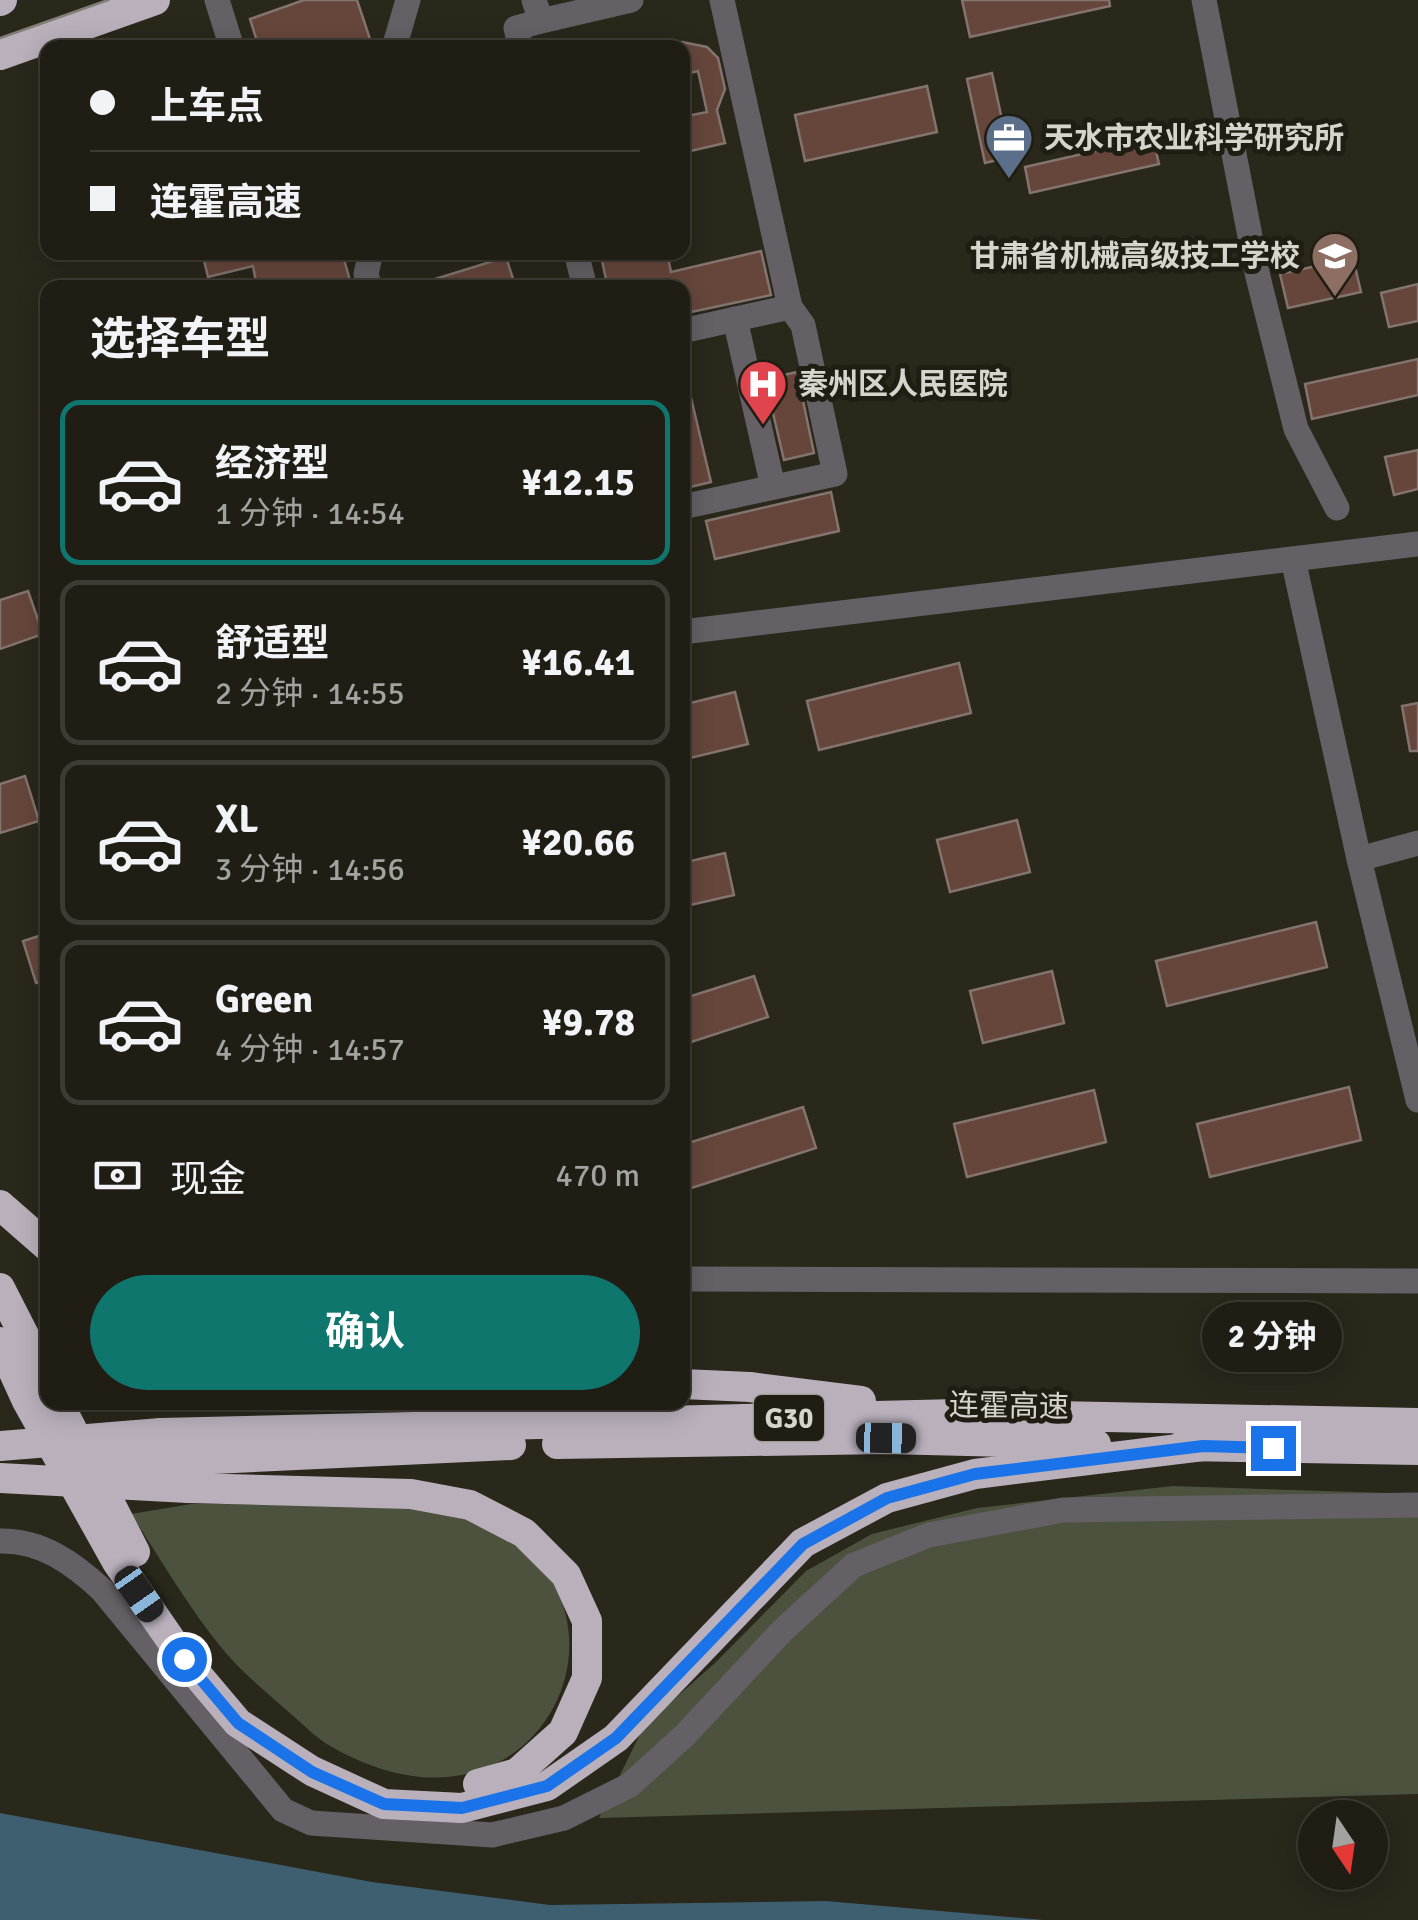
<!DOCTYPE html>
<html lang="zh">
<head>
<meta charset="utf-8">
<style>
	:root { --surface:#201d14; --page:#2d2a22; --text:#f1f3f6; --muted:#a2a2a0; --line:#3d3b34; --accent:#0f766e }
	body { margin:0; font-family:Signika,"Noto Sans SC",sans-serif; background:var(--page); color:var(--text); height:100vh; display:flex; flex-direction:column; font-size:38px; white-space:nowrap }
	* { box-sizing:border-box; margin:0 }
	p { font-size:32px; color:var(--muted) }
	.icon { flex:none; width:55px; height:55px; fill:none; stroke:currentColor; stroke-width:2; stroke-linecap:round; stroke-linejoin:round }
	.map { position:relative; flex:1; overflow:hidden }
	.panel { position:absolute; left:40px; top:280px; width:650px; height:1130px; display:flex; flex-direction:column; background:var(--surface); border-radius:20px; box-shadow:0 5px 25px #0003,0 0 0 2px var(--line) }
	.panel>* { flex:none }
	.hud { position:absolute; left:40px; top:40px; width:650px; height:220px; border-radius:20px; box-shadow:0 5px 25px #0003,0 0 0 2px var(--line); display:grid; align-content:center; height:220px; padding:0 50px; background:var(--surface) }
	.needle { width:65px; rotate:167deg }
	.controls { position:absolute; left:1298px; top:1800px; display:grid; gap:20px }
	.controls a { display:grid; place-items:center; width:90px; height:90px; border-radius:50%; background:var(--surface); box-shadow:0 5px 25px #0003,0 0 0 2px var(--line); font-size:50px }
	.end { position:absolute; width:45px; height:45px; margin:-22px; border:12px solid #1a73e8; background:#fff; box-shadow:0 0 0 5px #fff }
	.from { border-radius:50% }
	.bubble { position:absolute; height:70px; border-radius:35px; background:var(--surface); box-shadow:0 5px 25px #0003,0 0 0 2px var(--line); font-size:32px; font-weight:700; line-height:70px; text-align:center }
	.car { position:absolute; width:30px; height:60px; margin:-30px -15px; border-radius:12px; box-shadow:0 0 8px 2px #0007; background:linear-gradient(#222 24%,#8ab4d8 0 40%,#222 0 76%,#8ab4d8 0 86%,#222 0) }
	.hud b { display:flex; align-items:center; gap:35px; height:95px; font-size:38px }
	.hud b+b { border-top:2px solid var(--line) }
	.hud i { width:25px; height:25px; background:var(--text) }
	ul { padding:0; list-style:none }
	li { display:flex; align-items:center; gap:30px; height:165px; margin:0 20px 15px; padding:0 30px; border:5px solid var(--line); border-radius:20px }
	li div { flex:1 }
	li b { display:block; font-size:38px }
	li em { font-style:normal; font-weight:700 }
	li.current { border-color:var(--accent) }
	li>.icon { width:90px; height:90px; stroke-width:1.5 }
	h2 { padding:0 50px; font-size:45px; line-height:120px }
	.pay { display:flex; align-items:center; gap:25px; height:110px; padding:0 50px; font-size:38px }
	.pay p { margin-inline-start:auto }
	.action { display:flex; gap:20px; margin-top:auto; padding:20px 50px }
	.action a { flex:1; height:115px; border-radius:60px; background:var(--accent); color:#fff; font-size:40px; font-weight:700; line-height:115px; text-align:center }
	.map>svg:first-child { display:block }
	.green { fill:#4d523f }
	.water { fill:#3d5f70 }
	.building { fill:#66463b; stroke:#83746f; stroke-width:2.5 }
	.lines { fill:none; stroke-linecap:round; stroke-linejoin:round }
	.minor { stroke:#646065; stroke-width:25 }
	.highway { stroke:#b9b0bc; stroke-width:30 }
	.tram { stroke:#827f76; stroke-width:2.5 }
	.highway-bridge { stroke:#b9b0bc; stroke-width:30 }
	.route { stroke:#1a73e8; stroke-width:12 }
	.labels { text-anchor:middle; stroke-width:10; stroke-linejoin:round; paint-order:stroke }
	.shield { fill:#201d12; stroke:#9f9d95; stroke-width:2.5 }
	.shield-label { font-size:28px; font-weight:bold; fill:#d6d4cd }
	.poi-label { font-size:30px; font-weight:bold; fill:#d6d4cd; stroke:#201d12; text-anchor:start }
	.street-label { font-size:30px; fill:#d6d4cd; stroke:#201d12 }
</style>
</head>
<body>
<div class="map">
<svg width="1418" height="1920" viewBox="0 0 1418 1920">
	<rect width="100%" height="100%" fill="#2a271b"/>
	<g class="green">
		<path d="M1173 1486 1418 1494V1794L599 1818 644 1726 716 1662 806 1571 872 1534 977 1508Z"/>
		<path d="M191 1504C242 1504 292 1505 343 1505 387 1506 437 1503 478 1520 663 1596 543 1868 332 1747 317 1739 304 1725 291 1714 267 1693 240 1671 220 1646 187 1605 160 1558 131 1514Z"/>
	</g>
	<path class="water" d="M0 1813 372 1882 550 1905 826 1901 1044 1920H0Z"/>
	<g class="building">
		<path d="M304 0H357L373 48H259L250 19Z"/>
		<path d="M962 0H1109L1110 6 970 37Z"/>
		<path d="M682 42 707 47 718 58 725 89 717 110 725 143 682 153V117L707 112 698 71 682 75Z"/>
		<path d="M992 73 1010 157 985 163 967 79Z"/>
		<path d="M927 86 937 132 805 161 795 115Z"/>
		<path d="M1153 138 1159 164 1030 193 1025 167Z"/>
		<path d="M761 251 771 295 682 314V288H608L600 252H667L671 272Z"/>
		<path d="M202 252H342L352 288H257L253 266 208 277Z"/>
		<path d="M506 257 516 288H419V284Z"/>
		<path d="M1353 258 1361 292 1288 308 1280 274Z"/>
		<path d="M1418 284V321L1389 327 1381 293Z"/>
		<path d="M1418 359V395L1312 419 1305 384Z"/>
		<path d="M797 372 814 453 784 460 765 379Z"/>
		<path d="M688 385 711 482 682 489V386Z"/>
		<path d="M1418 450V489L1394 495 1385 457Z"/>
		<path d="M831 492 839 531 715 559 706 521Z"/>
		<path d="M28 591 43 634 0 649V600Z"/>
		<path d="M959 663 971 713 819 750 807 701Z"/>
		<path d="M735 692 748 744 682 760V705Z"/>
		<path d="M1418 703V751H1410L1402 706Z"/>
		<path d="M25 776 39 821 0 833V784Z"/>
		<path d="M1017 820 1030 872 950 892 937 840Z"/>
		<path d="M725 853 734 895 682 907V863Z"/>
		<path d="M1316 922 1327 967 1167 1006 1156 961Z"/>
		<path d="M48 933V979L36 983 23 941Z"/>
		<path d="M1052 971 1064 1023 983 1043 970 991Z"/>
		<path d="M754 976 768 1017 682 1045V999Z"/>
		<path d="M1349 1087 1361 1140 1210 1177 1197 1124Z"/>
		<path d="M1094 1090 1106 1142 967 1177 954 1124Z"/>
		<path d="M803 1107 816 1148 682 1191V1145Z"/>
	</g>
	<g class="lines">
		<g class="minor">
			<path d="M217 0 232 48"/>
			<path d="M534 0 541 21 631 0"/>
			<path d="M1204 0 1258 277 1296 429 1337 508"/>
			<path d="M394 48 408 0"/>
			<path d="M521 48 516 28 541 21"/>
			<path d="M576 252 585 288"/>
			<path d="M370 288 366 274 371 252"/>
			<path d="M735 319 773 487"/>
			<path d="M682 331 790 307"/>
			<path d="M682 507 835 474 803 325 790 307 722 0"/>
			<path d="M1293 559 1359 859 1418 1100"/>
			<path d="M682 632 1418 544"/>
			<path d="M1359 859 1418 843"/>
			<path d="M682 1279 1418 1281"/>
			<path d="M0 1541C41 1540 73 1563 102 1590L283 1810 311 1823 492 1835 564 1818 630 1785 685 1735 782 1631 854 1565 929 1535 1063 1510 1418 1505"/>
		</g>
		<g class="highway">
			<path d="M0 1 2 0"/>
			<path d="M0 55 155 0"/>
			<path d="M0 1205 48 1247"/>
			<path d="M0 1288 48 1382"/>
			<path d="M0 1342 27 1401 117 1562 184 1659 238 1723 312 1771 384 1804 462 1808 547 1786 616 1738 803 1543 887 1498 975 1474 1203 1446"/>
			<path d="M682 1384 750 1387 861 1401"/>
			<path d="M58 1402 135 1552"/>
			<path d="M161 1433 958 1414 1418 1423"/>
			<path d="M557 1444 886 1439 1096 1444"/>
			<path d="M1182 1446 1418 1450"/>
			<path d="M170 1461 511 1445"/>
			<path d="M188 1488 411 1494 470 1505 524 1533 566 1575 587 1621V1678L563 1732 517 1773 478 1784"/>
		</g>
		<path class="tram" d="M0 38 108 0"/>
		<g class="highway-bridge">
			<path d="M0 1446 161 1433"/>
			<path d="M93 1468 170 1461"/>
			<path d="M0 1478 188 1488"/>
		</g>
	</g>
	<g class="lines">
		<path class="route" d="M184 1659 238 1723 312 1772 384 1804 462 1808 547 1786 616 1738 803 1544 887 1498 975 1474 1203 1446 1273 1448"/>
	</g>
	<defs>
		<g id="office-pin" transform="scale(2.5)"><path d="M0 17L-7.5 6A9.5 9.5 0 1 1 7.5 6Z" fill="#5c6f8a" stroke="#201d12"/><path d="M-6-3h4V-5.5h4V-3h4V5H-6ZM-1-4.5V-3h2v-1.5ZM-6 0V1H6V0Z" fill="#fff"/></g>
		<g id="university-pin" transform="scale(2.5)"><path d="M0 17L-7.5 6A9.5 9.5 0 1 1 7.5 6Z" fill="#8d6e63" stroke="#201d12"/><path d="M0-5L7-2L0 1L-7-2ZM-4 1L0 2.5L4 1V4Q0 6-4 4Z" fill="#fff"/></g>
		<g id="hospital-pin" transform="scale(2.5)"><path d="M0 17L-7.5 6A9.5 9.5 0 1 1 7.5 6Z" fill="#e0444e" stroke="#201d12"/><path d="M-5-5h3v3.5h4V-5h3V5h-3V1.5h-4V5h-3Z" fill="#fff"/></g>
	</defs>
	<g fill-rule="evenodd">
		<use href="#office-pin" x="1009" y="138"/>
		<use href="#university-pin" x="1335" y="256"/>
		<use href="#hospital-pin" x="763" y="384"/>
	</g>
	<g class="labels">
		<rect class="shield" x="754" y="1395" width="70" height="46" rx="8"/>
		<g class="shield-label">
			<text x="789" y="1428">G30</text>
		</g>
		<g class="poi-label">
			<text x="1044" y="148">天水市农业科学研究所</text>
			<text x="1300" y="266" text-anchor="end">甘肃省机械高级技工学校</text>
			<text x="798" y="394">秦州区人民医院</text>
		</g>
		<g class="street-label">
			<text transform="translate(1009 1406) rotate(1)" y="10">连霍高速</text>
		</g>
	</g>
</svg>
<div class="controls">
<a><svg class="needle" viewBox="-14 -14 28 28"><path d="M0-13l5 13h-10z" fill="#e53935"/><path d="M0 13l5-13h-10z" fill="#a2a2a0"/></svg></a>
</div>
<i class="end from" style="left:184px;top:1659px"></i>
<i class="end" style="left:1273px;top:1448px"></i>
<div class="bubble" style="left:1202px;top:1302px;width:140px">2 分钟</div>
<i class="car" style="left:886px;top:1438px;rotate:91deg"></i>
<i class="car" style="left:139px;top:1594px;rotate:145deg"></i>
<div class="hud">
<b><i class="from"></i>上车点</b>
<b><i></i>连霍高速</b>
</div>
<section class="panel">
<h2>选择车型</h2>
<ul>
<li class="current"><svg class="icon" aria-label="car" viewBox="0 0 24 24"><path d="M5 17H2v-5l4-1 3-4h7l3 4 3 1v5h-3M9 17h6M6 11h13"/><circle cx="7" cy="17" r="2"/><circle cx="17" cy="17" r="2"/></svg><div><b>经济型</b><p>1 分钟 · 14:54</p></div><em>¥12.15</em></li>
<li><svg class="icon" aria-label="car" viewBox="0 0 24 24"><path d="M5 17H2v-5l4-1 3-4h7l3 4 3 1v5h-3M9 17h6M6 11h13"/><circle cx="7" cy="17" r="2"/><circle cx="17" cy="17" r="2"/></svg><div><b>舒适型</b><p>2 分钟 · 14:55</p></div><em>¥16.41</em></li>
<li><svg class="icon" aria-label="car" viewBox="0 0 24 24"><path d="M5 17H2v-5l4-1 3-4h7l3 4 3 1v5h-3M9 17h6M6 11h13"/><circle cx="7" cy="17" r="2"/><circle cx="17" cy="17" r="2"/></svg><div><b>XL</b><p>3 分钟 · 14:56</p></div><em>¥20.66</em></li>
<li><svg class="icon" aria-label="car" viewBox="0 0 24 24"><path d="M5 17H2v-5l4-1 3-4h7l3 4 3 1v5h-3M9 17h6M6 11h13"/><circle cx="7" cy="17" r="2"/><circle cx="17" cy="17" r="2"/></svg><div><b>Green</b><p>4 分钟 · 14:57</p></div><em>¥9.78</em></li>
</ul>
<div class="pay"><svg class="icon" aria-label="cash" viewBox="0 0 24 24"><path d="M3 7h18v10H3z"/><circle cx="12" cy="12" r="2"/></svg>现金<p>470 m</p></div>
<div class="action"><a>确认</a></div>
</section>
</div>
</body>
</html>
